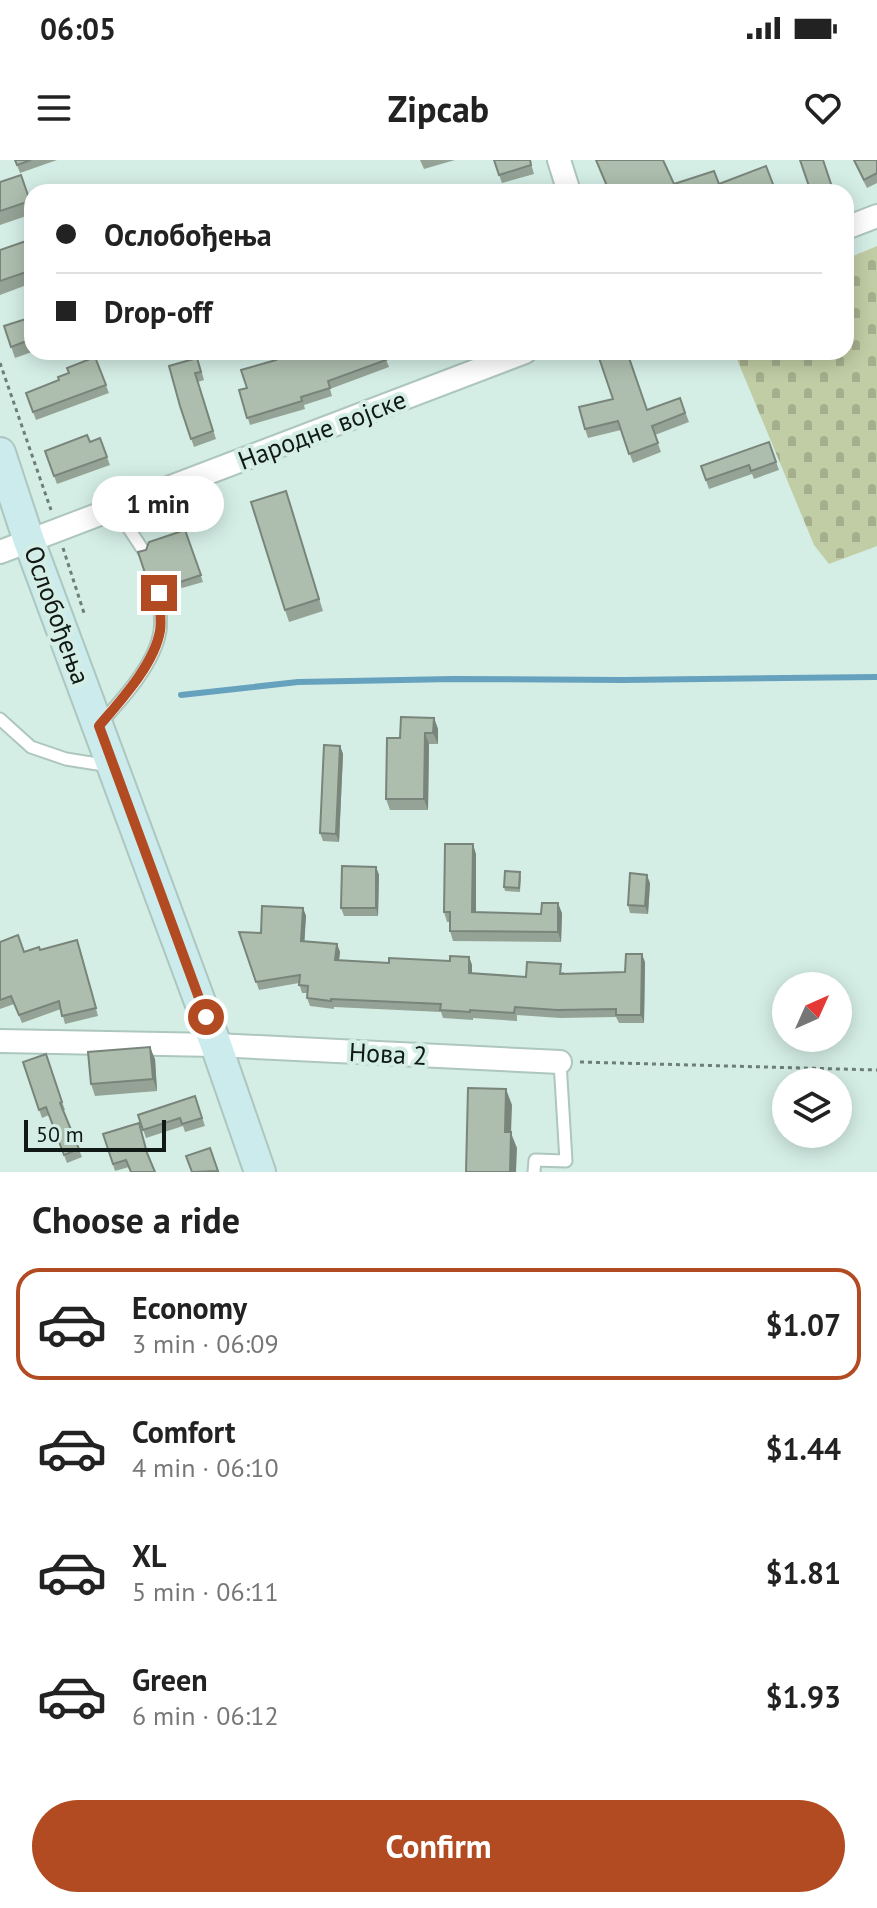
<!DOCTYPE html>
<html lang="en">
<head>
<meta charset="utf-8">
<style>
	:root { --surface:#fff; --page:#f2f2f2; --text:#222; --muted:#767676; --line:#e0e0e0; --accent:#b24b22 }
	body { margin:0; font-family:"PT Sans",sans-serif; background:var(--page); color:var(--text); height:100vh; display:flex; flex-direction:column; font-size:30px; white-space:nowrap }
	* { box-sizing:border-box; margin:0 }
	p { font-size:26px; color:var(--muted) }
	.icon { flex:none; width:44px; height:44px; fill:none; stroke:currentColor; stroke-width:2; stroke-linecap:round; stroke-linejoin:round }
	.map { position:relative; height:1012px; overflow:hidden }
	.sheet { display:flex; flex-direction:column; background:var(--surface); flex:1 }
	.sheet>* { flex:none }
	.guide { position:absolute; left:24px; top:24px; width:830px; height:176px; border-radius:24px; box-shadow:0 4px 20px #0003; display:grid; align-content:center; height:176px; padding:0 32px; background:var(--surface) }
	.needle { width:52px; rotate:45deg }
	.buttons { position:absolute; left:772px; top:812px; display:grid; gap:16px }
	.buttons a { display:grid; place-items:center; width:80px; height:80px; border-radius:50%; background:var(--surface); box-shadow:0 4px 20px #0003; font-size:40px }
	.scale { position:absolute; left:24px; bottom:20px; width:142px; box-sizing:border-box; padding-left:8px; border:4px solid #101916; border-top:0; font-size:22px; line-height:28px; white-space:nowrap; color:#101916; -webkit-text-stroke:6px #d4eee6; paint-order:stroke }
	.end { position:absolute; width:36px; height:36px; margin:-18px; border:10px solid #b24b22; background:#fff; box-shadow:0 0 0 4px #fff }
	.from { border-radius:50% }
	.bubble { position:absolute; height:56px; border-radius:28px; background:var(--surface); box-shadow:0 4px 20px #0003; font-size:26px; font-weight:700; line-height:56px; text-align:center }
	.guide b { display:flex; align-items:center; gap:28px; height:76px; font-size:30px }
	.guide b+b { border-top:2px solid var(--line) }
	.guide i { width:20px; height:20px; background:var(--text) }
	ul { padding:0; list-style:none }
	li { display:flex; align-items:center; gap:24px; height:112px; margin:0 16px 12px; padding:0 16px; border:4px solid transparent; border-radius:24px }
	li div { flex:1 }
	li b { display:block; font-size:30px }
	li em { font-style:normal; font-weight:700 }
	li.current { border-color:var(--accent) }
	li>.icon { width:72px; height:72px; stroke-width:1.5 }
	h2 { padding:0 32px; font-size:36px; line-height:96px }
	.action { display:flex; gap:16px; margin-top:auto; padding:16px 32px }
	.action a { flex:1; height:92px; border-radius:48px; background:var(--accent); color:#fff; font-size:32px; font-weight:700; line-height:92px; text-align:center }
	.status { display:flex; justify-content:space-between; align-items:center; height:56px; padding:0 40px; background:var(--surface); direction:ltr }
	.status svg { height:22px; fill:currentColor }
	header { display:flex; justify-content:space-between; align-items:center; height:104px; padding:0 32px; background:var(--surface); font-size:36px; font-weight:700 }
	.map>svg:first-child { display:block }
	.cemetery { fill:url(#cemetery-stones) }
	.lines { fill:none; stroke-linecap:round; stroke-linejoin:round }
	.stream { stroke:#66a2bd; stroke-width:6 }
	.service-casing { stroke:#adc6be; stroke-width:15 }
	.minor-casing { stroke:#adc6be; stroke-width:26 }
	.secondary-casing { stroke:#adc6be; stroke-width:34 }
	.path { stroke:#6d7e78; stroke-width:3; stroke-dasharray:4 4; stroke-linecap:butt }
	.service { stroke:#fff; stroke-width:11 }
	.minor { stroke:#fff; stroke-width:22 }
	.secondary { stroke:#cbebed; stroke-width:30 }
	.wall { fill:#95a396 }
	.shaded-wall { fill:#79857a }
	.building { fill:#adbeae; stroke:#79857a; stroke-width:2 }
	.route { stroke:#b24b22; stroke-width:10 }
	.labels { text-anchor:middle; stroke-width:8; stroke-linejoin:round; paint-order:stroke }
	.street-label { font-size:26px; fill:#101916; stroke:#d4eee6 }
</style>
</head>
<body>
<div class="status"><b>06:05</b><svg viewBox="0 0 49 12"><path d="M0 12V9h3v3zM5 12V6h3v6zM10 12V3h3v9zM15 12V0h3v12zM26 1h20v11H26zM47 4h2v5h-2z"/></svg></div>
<header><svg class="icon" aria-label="menu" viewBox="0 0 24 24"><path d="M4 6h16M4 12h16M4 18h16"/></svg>Zipcab<svg class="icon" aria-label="heart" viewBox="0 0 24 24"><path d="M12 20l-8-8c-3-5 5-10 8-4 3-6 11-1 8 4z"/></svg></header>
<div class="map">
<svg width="877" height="1012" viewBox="0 0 877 1012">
	<defs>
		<pattern id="cemetery-stones" width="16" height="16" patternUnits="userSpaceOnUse" patternTransform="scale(2)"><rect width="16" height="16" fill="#c1cda5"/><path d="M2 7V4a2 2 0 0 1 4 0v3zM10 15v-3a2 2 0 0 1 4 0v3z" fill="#a5af8d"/></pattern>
	</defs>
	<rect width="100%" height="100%" fill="#d4eee6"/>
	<path class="cemetery" d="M877 86V386L829 404 814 385 734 192H846V99Z"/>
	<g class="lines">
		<path class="stream" d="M181 535 298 522 453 519 623 520 877 517"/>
		<g class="service-casing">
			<g id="service">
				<path d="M116 349 143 390"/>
				<path d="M0 559 31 587 66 599 110 606"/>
				<path d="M99 565C121 541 155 504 160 471 162 459 159 445 159 433"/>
				<path d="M534 1012 535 1000 566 1001 560 902"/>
			</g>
		</g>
		<g class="minor-casing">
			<g id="minor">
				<path d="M559 0 569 32"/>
				<path d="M846 68 877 56"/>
				<path d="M0 392 525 192"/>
				<path d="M0 881 216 885 560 902"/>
			</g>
		</g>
		<g class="secondary-casing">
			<path id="secondary" d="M0 293 29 381 216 885 260 1012"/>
		</g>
		<g class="path">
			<path d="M0 203 51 350"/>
			<path d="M63 388 84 453"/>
			<path d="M580 902 877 910"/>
		</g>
		<use href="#service" class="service"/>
		<use href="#minor" class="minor"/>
		<use href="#secondary" class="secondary"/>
	</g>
	<g class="wall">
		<path d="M15 0H57L20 13Z"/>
		<path d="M420 0H455L424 9Z"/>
		<path d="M494 0H530L534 14 502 23Z"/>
		<path d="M823 0 834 32H811Z"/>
		<path d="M853 0H877V23L867 28Z"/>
		<path d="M21 15 32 46V54L0 65V22Z"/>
		<path d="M32 79V123L0 135V90Z"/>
		<path d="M32 157V192L15 198 4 166Z"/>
		<path d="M79 192H91L80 196Z"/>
		<path d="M383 192 389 207 330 229 332 236 304 245 305 249 250 265 239 230 247 228 276 200Z"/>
		<path d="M427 192H444L429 198Z"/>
		<path d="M95 197 109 233 36 260 26 233 59 220Z"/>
		<path d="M169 206H200L204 220 198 222 216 279 194 287 180 246Z"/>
		<path d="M680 238 689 262 655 275 661 292 633 303 621 270 588 278 585 269 647 250Z"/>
		<path d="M100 278 110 305 57 324 45 291 90 282Z"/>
		<path d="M769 282 779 310 754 319 752 314 709 329 701 306Z"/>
		<path d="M286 331 323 451 289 462 285 450Z"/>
		<path d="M185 370 203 422 182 428 181 427 167 431 164 426 158 425 154 426 151 431 146 390Z"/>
		<path d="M434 558 438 569V584H429L428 650H390L386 639 400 578Z"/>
		<path d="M340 586 343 594 339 682 323 681 320 673Z"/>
		<path d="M476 694V752L541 754 562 753 561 782 453 781 450 771V762H447L444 752Z"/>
		<path d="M376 707 379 715 378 756H344L341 748Z"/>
		<path d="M521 716 520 732 505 731 504 727Z"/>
		<path d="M650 723 648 754 630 753 628 745Z"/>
		<path d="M303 748 306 756 304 781 337 784 340 792 339 800 389 803 450 801 469 797 472 805V813L526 817 564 812V814L625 812 645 802 644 863H619L616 857 560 858 517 855V861L473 858V860L443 858 441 852 334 847V849L310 846 307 838V833H302L299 823 259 830 239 772 261 773Z"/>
		<path d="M0 782 24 792 80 788 98 856 65 864 61 849 22 863 14 844 0 849Z"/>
		<path d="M46 894 65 950 63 951 82 997 67 1003 49 955 42 958 23 902Z"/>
		<path d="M155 899 157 931 95 936 91 924Z"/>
		<path d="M195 936 205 966 185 972 183 966 146 978 138 955Z"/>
		<path d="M139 963 129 1007 115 1011 103 974Z"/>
	</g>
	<g class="shaded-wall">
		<path d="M152 420 154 426 151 431 149 425Z"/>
		<path d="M434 558 438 569V584L433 573Z"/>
		<path d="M425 573 429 584 428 650 424 639Z"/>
		<path d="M340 586 343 594 339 682 336 674Z"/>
		<path d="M473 684 476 694V762L472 752Z"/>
		<path d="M376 707 379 715 378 756 376 748Z"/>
		<path d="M647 715 650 723 648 754 645 746Z"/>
		<path d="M558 743 562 753 561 782 558 772Z"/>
		<path d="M303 748 306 756 304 789 301 781Z"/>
		<path d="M337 784 340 792 338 808 335 800Z"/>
		<path d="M642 794 645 802 644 863 641 855Z"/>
		<path d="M469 797 472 805V820L469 813Z"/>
		<path d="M150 887 155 899 157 931 153 919Z"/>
		<path d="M506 929 512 945 511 973 517 988 516 1012H510L505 972Z"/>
	</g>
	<g class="building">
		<path d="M15 0H31L17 5Z"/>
		<path d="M494 0H530L531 5 499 15Z"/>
		<path d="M596 0H663L674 24 714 11 719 24 766 6 776 32H604L602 28 607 26Z"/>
		<path d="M800 0H823L832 27 818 32H811Z"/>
		<path d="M854 0H877V13L864 20Z"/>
		<path d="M21 15 30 41 0 51V22Z"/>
		<path d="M32 79V110L0 121V90Z"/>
		<path d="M32 157V179L11 187 4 166Z"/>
		<path d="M290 192H383L386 200 328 221 330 228 301 237 302 241 247 258 239 230 247 228 241 210 276 200 275 197Z"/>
		<path d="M597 192H627L647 250 680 238 685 253 652 266 658 283 629 294 618 261 585 269 579 247 613 239Z"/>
		<path d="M95 197 106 225 33 252 26 233 59 220 58 217 69 213 67 208Z"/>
		<path d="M197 198 201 212 195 213 213 271 191 279 180 246 169 206Z"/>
		<path d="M87 275 90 282 100 278 107 297 54 316 45 291Z"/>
		<path d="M769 282 776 302 751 311 749 305 706 320 701 306Z"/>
		<path d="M286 331 319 439 285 450 251 342Z"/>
		<path d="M185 370 201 415 180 422 179 420 165 425 161 420 156 418 152 420 149 425 138 392 146 390 149 382Z"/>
		<path d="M401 557 434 558 433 573H425L424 639H386L387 578H400Z"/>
		<path d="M324 585 340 586 336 674 320 673Z"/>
		<path d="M445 684H473L472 752 541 754 542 743H558V772L450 771V752H444Z"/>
		<path d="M342 706 376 707V748H341Z"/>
		<path d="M505 711 520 712 519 728 504 727Z"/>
		<path d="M630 713 647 715 645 746 628 745Z"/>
		<path d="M262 746 303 748 301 781 337 784 335 800 389 803V798L450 801V796L469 797V813L526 817 527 802 561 804 560 814 625 812 626 794H642L641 855H616V849L557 850 515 847 514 853 470 850V852L440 850 441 844 331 839V841L307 838 308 826 299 825 300 815 256 822 239 772 261 773Z"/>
		<path d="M18 775 24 792 39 787 40 790 77 780 96 848 62 856 59 841 19 855 11 836 0 840V782Z"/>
		<path d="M150 887 153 919 91 924 88 892Z"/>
		<path d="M46 894 62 942 60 943 79 989 64 995 46 947 39 950 23 902Z"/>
		<path d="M468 928 506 929 505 972H511L510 1012H466Z"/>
		<path d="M195 936 202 958 182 964 180 958 143 970 138 955Z"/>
		<path d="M139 963 147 993 155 1012H131L126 1000 113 1004 103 974Z"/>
		<path d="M210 988 218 1011 192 1012 186 996Z"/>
	</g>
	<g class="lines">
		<path class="route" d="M159 433C159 445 162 460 160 471 154 505 120 541 99 566L206 857"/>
	</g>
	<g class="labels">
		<g class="street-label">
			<text transform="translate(322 270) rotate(-21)" y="9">Народне војске</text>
			<text transform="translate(57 455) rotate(70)" y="9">Ослобођења</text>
			<text transform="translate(388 894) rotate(3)" y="9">Нова 2</text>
		</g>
	</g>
</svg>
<div class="buttons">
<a><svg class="needle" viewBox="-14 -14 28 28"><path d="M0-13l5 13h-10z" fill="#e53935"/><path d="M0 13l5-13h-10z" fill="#767676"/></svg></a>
<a><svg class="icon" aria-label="layers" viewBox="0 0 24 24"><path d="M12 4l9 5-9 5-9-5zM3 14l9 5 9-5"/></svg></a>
</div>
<div class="scale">50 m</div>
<i class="end from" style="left:206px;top:857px"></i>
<i class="end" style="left:159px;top:433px"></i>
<div class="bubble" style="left:92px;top:316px;width:132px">1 min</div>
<div class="guide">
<b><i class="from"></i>Ослобођења</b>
<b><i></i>Drop-off</b>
</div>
</div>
<section class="sheet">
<h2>Choose a ride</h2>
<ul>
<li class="current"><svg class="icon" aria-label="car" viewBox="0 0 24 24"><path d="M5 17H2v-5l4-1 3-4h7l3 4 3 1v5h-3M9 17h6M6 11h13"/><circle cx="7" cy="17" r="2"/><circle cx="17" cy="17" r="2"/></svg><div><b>Economy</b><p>3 min · 06:09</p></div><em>$1.07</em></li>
<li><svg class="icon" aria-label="car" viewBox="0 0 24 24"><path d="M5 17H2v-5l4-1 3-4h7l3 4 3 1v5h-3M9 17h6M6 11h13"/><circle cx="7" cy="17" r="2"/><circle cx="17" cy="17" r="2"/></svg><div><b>Comfort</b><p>4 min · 06:10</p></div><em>$1.44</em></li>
<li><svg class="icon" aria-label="car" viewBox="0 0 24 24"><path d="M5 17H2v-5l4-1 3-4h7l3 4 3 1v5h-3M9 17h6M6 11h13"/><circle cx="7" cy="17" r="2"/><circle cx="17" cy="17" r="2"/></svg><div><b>XL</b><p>5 min · 06:11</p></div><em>$1.81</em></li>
<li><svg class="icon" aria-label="car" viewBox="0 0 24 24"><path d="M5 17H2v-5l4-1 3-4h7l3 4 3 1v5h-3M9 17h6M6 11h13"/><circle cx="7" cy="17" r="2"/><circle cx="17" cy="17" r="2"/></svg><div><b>Green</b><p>6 min · 06:12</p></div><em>$1.93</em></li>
</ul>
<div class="action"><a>Confirm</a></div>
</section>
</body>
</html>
